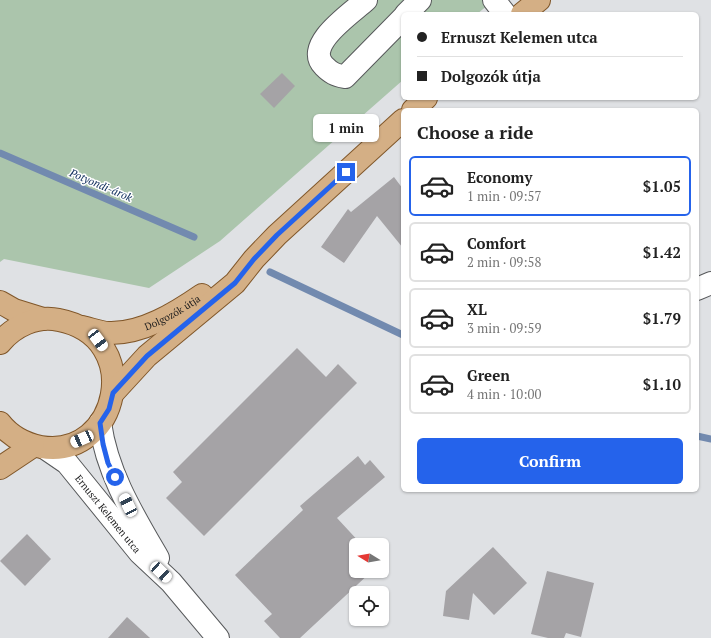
<!DOCTYPE html>
<html lang="en">
<head>
<meta charset="utf-8">
<style>
	:root { --surface:#fff; --page:#f6f6f6; --text:#222; --muted:#767676; --line:#e0e0e0; --accent:#2563eb }
	body { margin:0; font-family:"PT Serif",serif; background:var(--page); color:var(--text); height:100vh; display:flex; flex-direction:column; font-size:15px; white-space:nowrap }
	* { box-sizing:border-box; margin:0 }
	p { font-size:13px; color:var(--muted) }
	.icon { flex:none; width:22px; height:22px; fill:none; stroke:currentColor; stroke-width:2; stroke-linecap:round; stroke-linejoin:round }
	.map { position:relative; flex:1; overflow:hidden }
	.side { position:absolute; left:401px; top:108px; width:298px; height:384px; display:flex; flex-direction:column; background:var(--surface); border-radius:6px; box-shadow:0 1px 3px #0004 }
	.side>* { flex:none }
	.banner { position:absolute; left:401px; top:12px; width:298px; height:88px; border-radius:6px; box-shadow:0 1px 3px #0004; display:grid; align-content:center; height:88px; padding:0 16px; background:var(--surface) }
	.needle { width:26px; rotate:281deg }
	.fabs { position:absolute; left:349px; top:538px; display:grid; gap:8px }
	.fabs a { display:grid; place-items:center; width:40px; height:40px; border-radius:6px; background:var(--surface); box-shadow:0 1px 3px #0004; font-size:20px }
	.end { position:absolute; width:18px; height:18px; margin:-9px; border:5px solid #2563eb; background:#fff; box-shadow:0 0 0 2px #fff }
	.from { border-radius:50% }
	.bubble { position:absolute; height:28px; border-radius:6px; background:var(--surface); box-shadow:0 1px 3px #0004; font-size:13px; font-weight:700; line-height:28px; text-align:center }
	.car { position:absolute; width:12px; height:24px; margin:-12px -6px; border-radius:5px; box-shadow:0 0 3px 1px #0007; background:linear-gradient(#fff 24%,#345 0 40%,#fff 0 76%,#345 0 86%,#fff 0) }
	.banner b { display:flex; align-items:center; gap:14px; height:38px; font-size:15px }
	.banner b+b { border-top:1px solid var(--line) }
	.banner i { width:10px; height:10px; background:var(--text) }
	ul { padding:0; list-style:none }
	li { display:flex; align-items:center; gap:12px; height:60px; margin:0 8px 6px; padding:0 8px; border:2px solid var(--line); border-radius:6px }
	li div { flex:1 }
	li b { display:block; font-size:15px }
	li em { font-style:normal; font-weight:700 }
	li.active { border-color:var(--accent) }
	li>.icon { width:36px; height:36px; stroke-width:1.5 }
	h2 { padding:0 16px; font-size:18px; line-height:48px }
	.button { display:flex; gap:8px; margin-top:auto; padding:8px 16px }
	.button a { flex:1; height:46px; border-radius:6px; background:var(--accent); color:#fff; font-size:16px; font-weight:700; line-height:46px; text-align:center }
	.map>svg:first-child { display:block }
	.green { fill:#abc5ac }
	.lines { fill:none; stroke-linecap:round; stroke-linejoin:round }
	.stream { stroke:#728aaf; stroke-width:7 }
	.building { fill:#a5a3a6 }
	.minor-casing { stroke:#57595b; stroke-width:24 }
	.major-casing { stroke:#80572a; stroke-width:24 }
	.minor { stroke:#fff; stroke-width:22 }
	.major { stroke:#d4af85; stroke-width:22 }
	.route { stroke:#2563eb; stroke-width:5 }
	.labels { text-anchor:middle; stroke-width:3; stroke-linejoin:round; paint-order:stroke }
	.street-label { font-size:10px; fill:#19191a; stroke:#fff }
	.water-label { font-size:11px; font-style:italic; fill:#0a2a59; stroke:#fff }
</style>
</head>
<body>
<div class="map">
<svg width="711" height="638" viewBox="0 0 711 638">
	<rect width="100%" height="100%" fill="#dfe1e4"/>
	<path class="green" d="M0 0H485L488 5 477 14H403V80L220 241 149 288 4 259 0 262Z"/>
	<g class="lines">
		<g class="stream">
			<path d="M0 153 194 237"/>
			<path d="M270 272 403 335"/>
			<path d="M697 436 711 439"/>
		</g>
	</g>
	<g class="building">
		<path d="M282 73 295 86 274 108 260 94Z"/>
		<path d="M394 177 403 189V248L377 216 344 263 321 247 348 209 351 212Z"/>
		<path d="M297 348 326 377 338 364 357 383 204 536 166 498 182 482 173 472Z"/>
		<path d="M358 456 365 465 370 460 385 477 337 518 362 545H356V571H372L300 638H280L264 621 272 614 235 575 303 510 300 506Z"/>
		<path d="M27 534 51 559 25 586 0 561Z"/>
		<path d="M493 547 527 583 494 615 473 593 469 620 443 616 446 591Z"/>
		<path d="M547 571 594 583 581 637 566 633 564 638H548L531 634Z"/>
		<path d="M127 617 150 638H108Z"/>
	</g>
	<g class="lines">
		<g class="minor-casing">
			<g id="minor">
				<path d="M366 0C352 13 303 45 324 66 331 73 335 75 345 77L403 18"/>
				<path d="M494 0 505 14"/>
				<path d="M406 14 420 0"/>
				<path d="M697 289 711 283"/>
				<path d="M100 423C107 473 133 515 158 558"/>
				<path id="s1" d="M45 448 67 463 140 553 171 582 218 638"/>
			</g>
		</g>
		<g class="major-casing">
			<g id="major">
				<path d="M522 14 539 0"/>
				<path d="M413 110 426 98"/>
				<path d="M0 302 14 310 43 319"/>
				<path id="s2" d="M82 327C91 329 101 333 109 333 142 334 176 313 202 295"/>
				<path d="M0 343C14 326 37 315 59 320 146 337 119 460 41 447 25 444 11 437 0 423"/>
				<path d="M113 393 147 356 235 283 254 259 277 235 403 120"/>
				<path d="M0 468 33 446"/>
			</g>
		</g>
		<use href="#minor" class="minor"/>
		<use href="#major" class="major"/>
	</g>
	<g class="lines">
		<path class="route" d="M115 477 108 463 103 444 100 423 109 409 113 393 147 356 235 283 254 259 277 235 346 172"/>
	</g>
	<g class="labels">
		<g class="street-label">
			<text dy="4" stroke="none"><textPath href="#s2" startOffset="95">Dolgozók útja</textPath></text>
			<text dy="4" stroke="none"><textPath href="#s1" startOffset="92">Ernuszt Kelemen utca</textPath></text>
		</g>
		<g class="water-label">
			<text transform="translate(101 185) rotate(23)" y="4">Potyondi-árok</text>
		</g>
	</g>
</svg>
<div class="fabs">
<a><svg class="needle" viewBox="-14 -14 28 28"><path d="M0-13l5 13h-10z" fill="#e53935"/><path d="M0 13l5-13h-10z" fill="#767676"/></svg></a>
<a><svg class="icon" aria-label="locate" viewBox="0 0 24 24"><circle cx="12" cy="12" r="6"/><path d="M12 2v4M12 18v4M2 12h4M18 12h4"/></svg></a>
</div>
<i class="end from" style="left:115px;top:477px"></i>
<i class="end" style="left:346px;top:172px"></i>
<div class="bubble" style="left:313px;top:114px;width:66px">1 min</div>
<i class="car" style="left:98px;top:340px;rotate:143deg"></i>
<i class="car" style="left:82px;top:439px;rotate:246deg"></i>
<i class="car" style="left:128px;top:505px;rotate:334deg"></i>
<i class="car" style="left:161px;top:572px;rotate:133deg"></i>
<div class="banner">
<b><i class="from"></i>Ernuszt Kelemen utca</b>
<b><i></i>Dolgozók útja</b>
</div>
<section class="side">
<h2>Choose a ride</h2>
<ul>
<li class="active"><svg class="icon" aria-label="car" viewBox="0 0 24 24"><path d="M5 17H2v-5l4-1 3-4h7l3 4 3 1v5h-3M9 17h6M6 11h13"/><circle cx="7" cy="17" r="2"/><circle cx="17" cy="17" r="2"/></svg><div><b>Economy</b><p>1 min · 09:57</p></div><em>$1.05</em></li>
<li><svg class="icon" aria-label="car" viewBox="0 0 24 24"><path d="M5 17H2v-5l4-1 3-4h7l3 4 3 1v5h-3M9 17h6M6 11h13"/><circle cx="7" cy="17" r="2"/><circle cx="17" cy="17" r="2"/></svg><div><b>Comfort</b><p>2 min · 09:58</p></div><em>$1.42</em></li>
<li><svg class="icon" aria-label="car" viewBox="0 0 24 24"><path d="M5 17H2v-5l4-1 3-4h7l3 4 3 1v5h-3M9 17h6M6 11h13"/><circle cx="7" cy="17" r="2"/><circle cx="17" cy="17" r="2"/></svg><div><b>XL</b><p>3 min · 09:59</p></div><em>$1.79</em></li>
<li><svg class="icon" aria-label="car" viewBox="0 0 24 24"><path d="M5 17H2v-5l4-1 3-4h7l3 4 3 1v5h-3M9 17h6M6 11h13"/><circle cx="7" cy="17" r="2"/><circle cx="17" cy="17" r="2"/></svg><div><b>Green</b><p>4 min · 10:00</p></div><em>$1.10</em></li>
</ul>
<div class="button"><a>Confirm</a></div>
</section>
</div>
</body>
</html>
